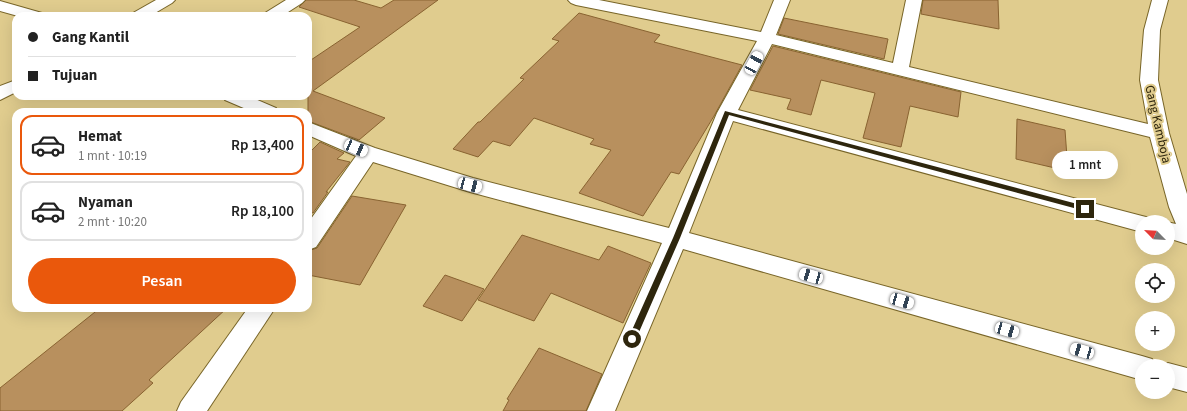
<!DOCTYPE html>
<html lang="id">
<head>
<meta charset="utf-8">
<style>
	:root { --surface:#fff; --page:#f6f6f6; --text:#222; --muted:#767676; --line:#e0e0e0; --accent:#ea580c }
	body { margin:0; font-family:"Source Sans 3",sans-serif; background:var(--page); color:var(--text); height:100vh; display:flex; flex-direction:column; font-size:15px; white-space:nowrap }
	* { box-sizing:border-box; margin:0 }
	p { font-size:13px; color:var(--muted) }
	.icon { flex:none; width:22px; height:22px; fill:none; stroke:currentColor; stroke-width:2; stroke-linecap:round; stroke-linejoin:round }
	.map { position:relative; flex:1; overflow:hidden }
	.details { position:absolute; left:12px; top:108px; width:300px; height:204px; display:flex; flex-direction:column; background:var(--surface); border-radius:12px; box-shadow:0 4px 16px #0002 }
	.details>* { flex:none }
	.hud { position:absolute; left:12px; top:12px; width:300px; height:88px; border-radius:12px; box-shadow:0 4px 16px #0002; display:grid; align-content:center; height:88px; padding:0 16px; background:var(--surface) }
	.needle { width:26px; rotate:294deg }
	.tools { position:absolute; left:1135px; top:215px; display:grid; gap:8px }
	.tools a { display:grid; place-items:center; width:40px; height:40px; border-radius:50%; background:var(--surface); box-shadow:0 4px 16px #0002; font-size:20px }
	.end { position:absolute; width:18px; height:18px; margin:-9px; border:5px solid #2e260d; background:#fff; box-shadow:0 0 0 2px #fff }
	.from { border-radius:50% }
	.bubble { position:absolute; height:28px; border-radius:14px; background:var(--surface); box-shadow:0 4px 16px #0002; font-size:13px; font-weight:600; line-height:28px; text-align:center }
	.car { position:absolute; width:12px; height:24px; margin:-12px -6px; border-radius:5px; box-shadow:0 0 3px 1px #0007; background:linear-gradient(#fff 24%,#345 0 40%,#fff 0 76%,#345 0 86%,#fff 0) }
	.hud b { display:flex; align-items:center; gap:14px; height:38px; font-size:15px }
	.hud b+b { border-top:1px solid var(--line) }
	.hud i { width:10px; height:10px; background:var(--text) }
	ul { padding:7px 0 0; list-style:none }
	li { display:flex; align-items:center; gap:12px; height:60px; margin:0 8px 6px; padding:0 8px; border:2px solid var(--line); border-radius:12px }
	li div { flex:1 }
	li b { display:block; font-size:15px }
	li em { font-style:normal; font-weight:600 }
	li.active { border-color:var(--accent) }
	li>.icon { width:36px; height:36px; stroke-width:1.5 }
	.primary-button { display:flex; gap:8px; margin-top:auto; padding:8px 16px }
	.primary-button a { flex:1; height:46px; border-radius:24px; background:var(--accent); color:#fff; font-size:16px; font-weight:600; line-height:46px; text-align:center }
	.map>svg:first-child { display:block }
	.building { fill:#b8905e; stroke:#896331 }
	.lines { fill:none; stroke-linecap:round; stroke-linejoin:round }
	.minor-casing { stroke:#786528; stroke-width:2 }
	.minor { fill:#fff; fill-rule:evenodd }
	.route { fill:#2e260d }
	.labels { text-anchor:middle; stroke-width:4; stroke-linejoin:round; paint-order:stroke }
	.street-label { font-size:13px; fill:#2e260d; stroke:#e0cc8e }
</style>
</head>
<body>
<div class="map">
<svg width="1187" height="411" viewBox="0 0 1187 411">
	<rect width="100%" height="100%" fill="#e0cc8e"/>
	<g class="building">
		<path d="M306 0H354L381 8 394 0H438L313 91 385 118 359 140 308 121V62L360 27 299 7Z"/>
		<path d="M923 0H998L999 29 921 14Z"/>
		<path d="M579 13 660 35 654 42 742 65 714 116 679 174 671 172 643 216 579 193 611 150 590 144 594 139 534 118 510 146 493 141 478 157 453 149 478 122H480L524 79 520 78 559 41 552 39Z"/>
		<path d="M784 18 888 39 884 59 778 34Z"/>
		<path d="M773 46 961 92 958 117 910 106 901 147 863 138 875 93 821 80 811 115 787 109 791 99 750 90Z"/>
		<path d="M1017 119 1065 130 1068 171 1016 159Z"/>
		<path d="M320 142 344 153 337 159 350 162 326 192H328L313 213 309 212 308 214V153H309Z"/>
		<path d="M352 196 406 205 360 285 308 275V251L317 248Z"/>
		<path d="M522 235 599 260 608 246 651 263 623 323 551 293 534 321 478 300Z"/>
		<path d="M445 275 484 289 462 321 423 306Z"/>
		<path d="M100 308H227L149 380 153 383 122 411H0V388Z"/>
		<path d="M539 348 602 374 586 411H503L509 400 507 399Z"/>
	</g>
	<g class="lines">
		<g class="minor-casing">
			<g id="minor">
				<path d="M156 0H175L172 3 150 16H131L133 13Z"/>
				<path d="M286 0H305L302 3 282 16H263L265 13Z"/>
				<path d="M568 0H599L761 32 774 0H790L776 35 893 63 906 0H922L909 67 1148 124 1140 80 1144 30 1152 0H1168L1160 30 1158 80 1169 133 1187 194V244L1168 238V222H1166L1176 224 1169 207 1150 137 772 44 738 110 1142 216 1150 218 1152 222H1142V232L733 121 689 233 1142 356 1152 359 1155 366H1142V380L683 249 615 411H587L662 243 470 192 373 162 316 247 308 250V223L356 156 308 135V122L375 148 473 178 669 228 717 113 757 41 576 5 571 3Z"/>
				<path d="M0 1 42 13 44 16H18L0 11Z"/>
				<path d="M16 80V92L0 100V86Z"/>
				<path d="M223 96H248L276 108 278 112H253L225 100Z"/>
				<path d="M248 308H275L207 411H177L181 402Z"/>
				<path d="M1168 363 1187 368V392L1168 387V366H1159Z"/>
			</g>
		</g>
		<use href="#minor" class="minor"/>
	</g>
	<path class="route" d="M725 111 1085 206 1088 209 1085 211 729 115 680 238 636 339 632 342 630 341 628 339 673 238Z"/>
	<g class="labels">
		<g class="street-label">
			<text transform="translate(1159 124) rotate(77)" y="5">Gang Kamboja</text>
		</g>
	</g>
</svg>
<div class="tools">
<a><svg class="needle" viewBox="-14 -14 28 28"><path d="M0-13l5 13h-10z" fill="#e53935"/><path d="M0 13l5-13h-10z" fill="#767676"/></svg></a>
<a><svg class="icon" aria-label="locate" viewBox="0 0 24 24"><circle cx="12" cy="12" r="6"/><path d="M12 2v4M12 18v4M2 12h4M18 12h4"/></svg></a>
<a>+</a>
<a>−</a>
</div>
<i class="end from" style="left:632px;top:339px"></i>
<i class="end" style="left:1085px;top:209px"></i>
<div class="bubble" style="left:1052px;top:151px;width:66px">1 mnt</div>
<i class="car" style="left:754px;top:63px;rotate:28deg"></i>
<i class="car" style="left:356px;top:148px;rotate:113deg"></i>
<i class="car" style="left:470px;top:185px;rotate:105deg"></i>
<i class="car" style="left:811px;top:276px;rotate:286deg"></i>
<i class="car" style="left:902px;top:301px;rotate:106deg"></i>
<i class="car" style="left:1007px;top:330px;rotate:106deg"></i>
<i class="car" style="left:1082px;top:351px;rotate:286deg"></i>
<div class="hud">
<b><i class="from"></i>Gang Kantil</b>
<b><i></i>Tujuan</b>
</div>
<section class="details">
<ul>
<li class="active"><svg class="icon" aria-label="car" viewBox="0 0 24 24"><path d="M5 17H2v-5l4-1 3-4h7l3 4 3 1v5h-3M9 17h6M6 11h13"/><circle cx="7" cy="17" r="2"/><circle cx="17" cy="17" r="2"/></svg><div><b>Hemat</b><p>1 mnt · 10:19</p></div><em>Rp 13,400</em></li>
<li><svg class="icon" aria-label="car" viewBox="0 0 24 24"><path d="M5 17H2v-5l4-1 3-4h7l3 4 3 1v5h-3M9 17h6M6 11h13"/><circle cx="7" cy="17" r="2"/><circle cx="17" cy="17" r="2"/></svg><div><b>Nyaman</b><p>2 mnt · 10:20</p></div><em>Rp 18,100</em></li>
</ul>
<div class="primary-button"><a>Pesan</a></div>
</section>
</div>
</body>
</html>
